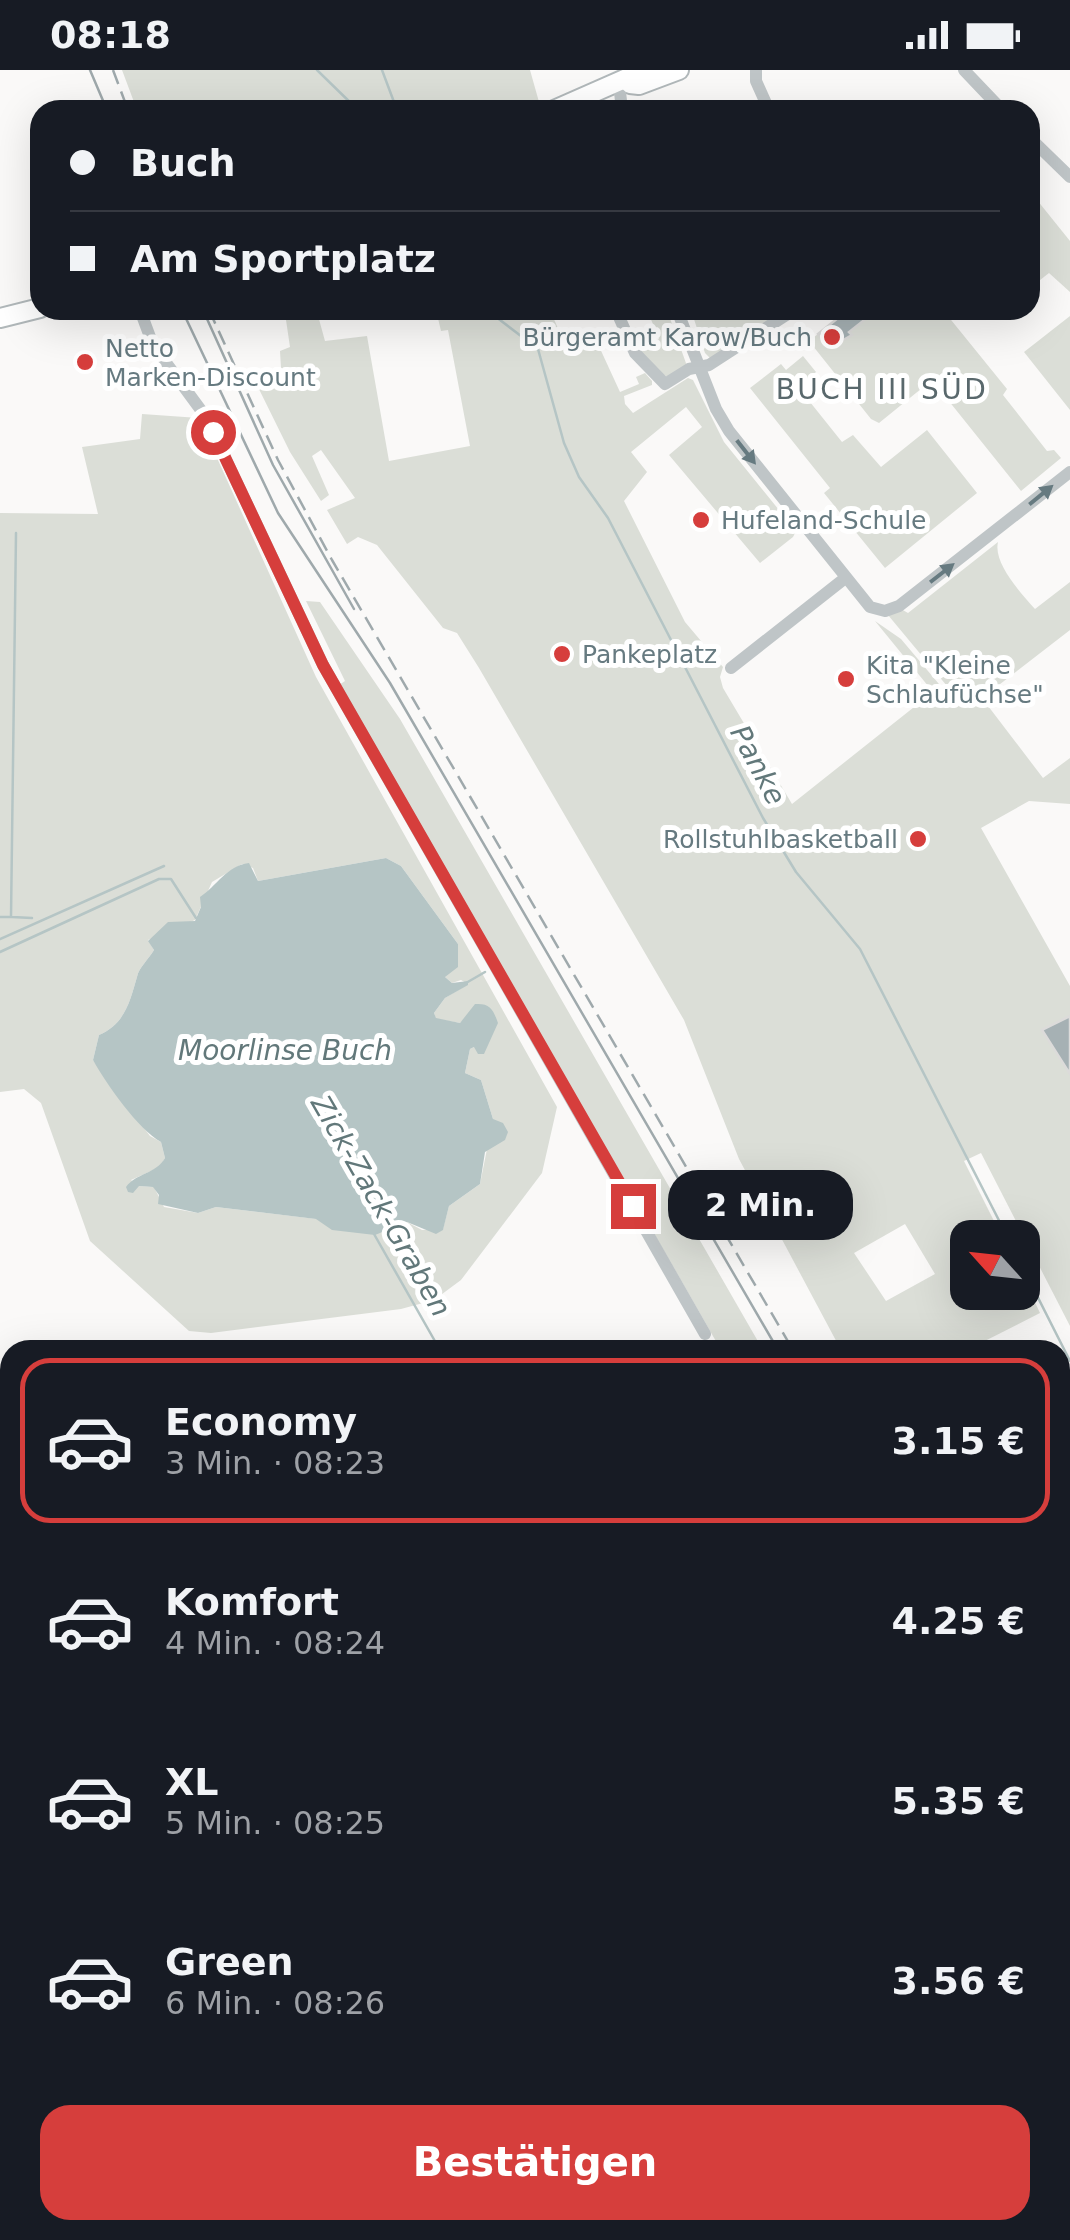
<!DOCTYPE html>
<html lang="de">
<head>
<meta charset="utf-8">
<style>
	body { margin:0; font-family:"DejaVu Sans",sans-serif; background:#242831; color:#f1f3f6; height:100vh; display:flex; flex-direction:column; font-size:38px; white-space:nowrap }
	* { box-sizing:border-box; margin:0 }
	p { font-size:32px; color:#9ea1a6 }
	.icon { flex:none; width:55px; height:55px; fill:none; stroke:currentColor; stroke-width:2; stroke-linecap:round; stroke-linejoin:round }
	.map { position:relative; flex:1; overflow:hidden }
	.sheet { position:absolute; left:0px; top:1270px; width:1070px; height:900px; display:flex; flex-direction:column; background:#171b24; border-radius:30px 30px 0 0; box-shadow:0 10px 40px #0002 }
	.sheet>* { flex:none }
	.hud { position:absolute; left:30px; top:30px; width:1010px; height:220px; border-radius:30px; box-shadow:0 10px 40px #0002; display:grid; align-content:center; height:220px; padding:0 40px; background:#171b24 }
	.needle { width:65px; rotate:297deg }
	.fabs { position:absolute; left:950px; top:1150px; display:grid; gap:20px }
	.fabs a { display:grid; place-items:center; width:90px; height:90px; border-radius:20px; background:#171b24; box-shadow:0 10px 40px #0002; font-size:50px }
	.end { position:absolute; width:45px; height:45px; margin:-22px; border:12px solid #d63e3c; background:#fff; box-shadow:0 0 0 5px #fff }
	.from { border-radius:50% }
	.bubble { position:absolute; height:70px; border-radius:30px; background:#171b24; box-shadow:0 10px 40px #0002; font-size:32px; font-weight:800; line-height:70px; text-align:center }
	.hud b { display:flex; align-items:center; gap:35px; height:95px; font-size:38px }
	.hud b+b { border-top:2px solid #363941 }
	.hud i { width:25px; height:25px; background:#f1f3f6 }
	ul { padding:18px 0 0; list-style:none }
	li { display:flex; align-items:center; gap:30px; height:165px; margin:0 20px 15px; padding:0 20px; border:5px solid transparent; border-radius:30px }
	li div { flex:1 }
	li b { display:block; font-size:38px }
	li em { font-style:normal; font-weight:800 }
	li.active { border-color:#d63e3c }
	li>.icon { width:90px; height:90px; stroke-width:1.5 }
	.cta { display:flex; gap:20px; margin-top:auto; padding:20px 40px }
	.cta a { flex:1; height:115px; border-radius:30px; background:#d63e3c; color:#fff; font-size:40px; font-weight:800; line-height:115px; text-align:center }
	.status { display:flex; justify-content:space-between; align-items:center; height:70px; padding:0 50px; background:#171b24; direction:ltr }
	.status svg { height:28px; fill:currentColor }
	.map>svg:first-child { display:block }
</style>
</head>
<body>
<div class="status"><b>08:18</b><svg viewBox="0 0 49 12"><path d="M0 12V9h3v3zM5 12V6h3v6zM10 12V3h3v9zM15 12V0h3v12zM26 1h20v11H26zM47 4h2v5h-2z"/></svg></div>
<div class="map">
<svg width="1070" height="2170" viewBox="0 0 1070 2170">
	<rect width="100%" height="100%" fill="#faf9f8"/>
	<path fill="#dbded7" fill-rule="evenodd" d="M122,0h408l9,32 -21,8h-381z
		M1033,125l37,46v51l-21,-19 -19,15v-90z
		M436,240h114l13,30 28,-11 29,63 19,-8 -3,-7 9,-4 7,8v4l-28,11 1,8 8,9 55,-35 5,2 31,62 72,89 -3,6 -33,26 -91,-108 33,-28 -16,-20 -55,45 16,20 -23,29 61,121 38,45 -3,10 3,11 69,116 141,-112 -58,-71 26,18 43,51 3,-4 -59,-71 13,-6 7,4 90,-71c-5,21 22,50 37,67l35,-27v48l-88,68 61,80 27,-20v46l-41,-3 -48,27 89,158v340l-89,-173 -17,8 38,76 -34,1v54h54l1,-15 17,36 -73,37h-126l-102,-191 -55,-139 -205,-352 -22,-35 -14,-5 -66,-83 -19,-8 -11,7 -20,-34 28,-12 -34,-48 -9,6 17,39 -8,6 -31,-49 -39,-79 30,-5 -1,-17 10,-4 -4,-27 31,-8 8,29 42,-5 22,125 81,-15 -22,-116 -7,1zM905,1154l30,50 -49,27 -32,-48z
		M638,240h29l20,56 -18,11 -9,-3 -21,-25 20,-10 -9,-22 -8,2z
		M691,240h97l-77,49 -6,-6z
		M877,240h66l64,79 -4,6 44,56 7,-1 7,8 -40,33 -89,-111 -53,43 -8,-4 -62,-78 9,-7 27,6 6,-5 -2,-3z
		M1070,246v94l-46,-58z
		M803,286l13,16 -18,15 44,55 11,-7 28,32 46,-37 50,63 -92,75 -61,-75 6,-5 -80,-100 31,-24 5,6z
		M142,344l57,4 117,259 241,430 -15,66 -81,107 -27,20 -33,9 -190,24 -22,-2 -99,-90 -49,-138 -17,-14 -24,3v-579l98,1 -16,-67 58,-8zM386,788l15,8 57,78 -13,33 7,6 9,-3 7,4 -23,14 -11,15 2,6 24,4 10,-9 4,33 -4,2 -5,24 16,7 12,39 -13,65 -31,22 -6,23 -21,1 -15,-8 -90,-3 -101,-12 -18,6 -34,-6 -10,-20 -15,-1 -8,-6 29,-13 5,-9 -4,-16 -11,-6 -57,-76 6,-25c26,-11 31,-34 38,-58 2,-10 12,-18 17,-27l-6,-10 47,-20 17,-38 30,-18 11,4 5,13z
		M306,531l14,1 80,117 363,631h-42l-382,-665 6,-4z
		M1070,1858v312l-266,-4 -89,4 10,-10h335v-295z"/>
	<path fill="#b5c5c5" d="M386,788l15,8 57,78v23l-13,10 7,6 16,-2v4l-23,13 -11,15 2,5 24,5 15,-19c15,-1 18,5 23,19l-14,31h-6l-4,-7 -4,2 -5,24 16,7 12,39 10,4 5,9 -3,8 -20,12 -5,32 -31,22 -6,24 -7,4 -29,-12 -32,13 -43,-5 -16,-11 -100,-12 -18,6 -40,-9 1,-9 -6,-8 -14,-1 -6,7 -5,-1 -2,-5c10,-14 30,-13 39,-29l-4,-16c-23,-13 -54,-57 -68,-82l6,-25c26,-11 31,-34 38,-58 2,-10 12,-18 17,-27l-6,-9 20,-19 27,-1 6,-14 -1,-10c17,-11 26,-31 49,-34l9,18z"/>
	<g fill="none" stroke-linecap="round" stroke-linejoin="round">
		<path stroke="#b5c5c5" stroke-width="2.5" d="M317,0l41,40
			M382,0l15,40
			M487,240l51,39 26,94 15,34 29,41 155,300 33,54 64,77 148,289
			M0,847h11l5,-384
			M12,847l20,1
			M0,869l164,-73
			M0,882l159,-73h12l25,39
			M466,913l19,-11
			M374,1164l66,116
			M1022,1196l48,95
			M0,1800l10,7
			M238,2160l5,10
			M451,2160l5,10"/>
	</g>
	<path fill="#a6b1b4" stroke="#dcdbda" stroke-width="2.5" d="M848,240h29l-28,22 3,3 -23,13 -11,-14z
		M1070,946v58l-28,-44z"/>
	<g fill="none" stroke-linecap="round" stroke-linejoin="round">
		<g stroke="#b1b8ba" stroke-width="22">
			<path id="major" d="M630,14l9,1 40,-15
				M554,40l91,-40
				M0,248l40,-10"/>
		</g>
		<g stroke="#b3b9bb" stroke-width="25">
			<path id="highway" d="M1060,1822l10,-6
				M1060,1847l10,-7
				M649,2170l9,-10
				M679,2170l10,-10"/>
		</g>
		<path stroke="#bfc5c7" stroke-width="12" d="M756,0v11l13,29
			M964,0l38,40
			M619,13l3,27
			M1030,68l40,39
			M140,240l13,35 53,72 117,248 382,669
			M616,240l19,43 30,31 24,-15 20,-4 85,-55
			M677,240l39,99 13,22 141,176 15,4 14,-5 171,-134
			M731,598l113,-89"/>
		<use href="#major" stroke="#fff" stroke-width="18"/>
		<use href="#highway" stroke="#fff" stroke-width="20"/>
		<path stroke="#9fa9ac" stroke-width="2.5" d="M90,0l17,40
			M182,240l96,203 112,170 388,667
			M203,240l70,155 81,144
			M1060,1772l10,17"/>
		<path stroke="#9fa9ac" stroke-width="2.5" stroke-dasharray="15 8" stroke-linecap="butt" d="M113,0l15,40
			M209,240l69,150 54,100 461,790
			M1060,1743l10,18"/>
	</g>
	<defs><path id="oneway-solid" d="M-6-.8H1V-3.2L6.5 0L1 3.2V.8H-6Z" transform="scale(2.5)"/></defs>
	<g fill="#667a80">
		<use href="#oneway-solid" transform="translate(746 382) rotate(52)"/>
		<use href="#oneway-solid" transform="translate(1041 425) rotate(-39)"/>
		<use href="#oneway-solid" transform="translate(942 503) rotate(-38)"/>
	</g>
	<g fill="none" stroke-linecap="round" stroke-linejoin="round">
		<path stroke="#d63e3c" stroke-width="12" d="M213,362l110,233 310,541"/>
	</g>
	<g fill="#d63e3c" stroke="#fff" stroke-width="4">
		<circle cx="832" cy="267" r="10"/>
		<circle cx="85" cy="292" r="10"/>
		<circle cx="701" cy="450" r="10"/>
		<circle cx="562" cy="584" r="10"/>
		<circle cx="846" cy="609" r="10"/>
		<circle cx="918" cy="769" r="10"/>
	</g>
	<g text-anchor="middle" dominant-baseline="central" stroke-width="10" stroke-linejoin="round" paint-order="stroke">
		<g font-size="25" fill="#667a80" stroke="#fff" text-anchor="start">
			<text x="812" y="267" text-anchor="end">Bürgeramt Karow/Buch</text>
			<text x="105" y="278">Netto<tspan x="105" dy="29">Marken-Discount</tspan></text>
			<text x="721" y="450">Hufeland-Schule</text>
			<text x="582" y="584">Pankeplatz</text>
			<text x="866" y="595">Kita "Kleine<tspan x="866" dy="29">Schlaufüchse"</tspan></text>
			<text x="898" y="769" text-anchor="end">Rollstuhlbasketball</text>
		</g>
		<g font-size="28" letter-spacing="2.5" fill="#59686c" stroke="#fff">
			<text x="882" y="319">BUCH III SÜD</text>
		</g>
		<g font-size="28" font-style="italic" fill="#62787a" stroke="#fff">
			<text transform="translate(758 695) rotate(62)">Panke</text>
			<text x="285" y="980">Moorlinse Buch</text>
			<text transform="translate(381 1136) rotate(60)">Zick-Zack-Graben</text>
		</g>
	</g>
</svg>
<div class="fabs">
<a><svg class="needle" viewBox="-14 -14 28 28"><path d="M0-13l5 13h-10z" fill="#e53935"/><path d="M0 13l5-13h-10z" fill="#9ea1a6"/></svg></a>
</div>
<i class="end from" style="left:213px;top:362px"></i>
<i class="end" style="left:633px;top:1136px"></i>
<div class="bubble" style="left:668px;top:1100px;width:185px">2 Min.</div>
<div class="hud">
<b><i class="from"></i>Buch</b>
<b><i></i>Am Sportplatz</b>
</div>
<section class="sheet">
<ul>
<li class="active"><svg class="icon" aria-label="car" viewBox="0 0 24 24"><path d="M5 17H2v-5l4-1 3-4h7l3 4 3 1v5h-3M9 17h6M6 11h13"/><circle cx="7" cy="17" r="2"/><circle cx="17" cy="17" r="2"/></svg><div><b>Economy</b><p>3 Min. · 08:23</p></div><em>3.15 €</em></li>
<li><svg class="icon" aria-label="car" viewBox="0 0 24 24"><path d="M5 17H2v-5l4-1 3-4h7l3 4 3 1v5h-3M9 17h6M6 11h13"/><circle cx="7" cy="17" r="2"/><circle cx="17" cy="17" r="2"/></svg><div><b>Komfort</b><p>4 Min. · 08:24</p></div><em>4.25 €</em></li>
<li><svg class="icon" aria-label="car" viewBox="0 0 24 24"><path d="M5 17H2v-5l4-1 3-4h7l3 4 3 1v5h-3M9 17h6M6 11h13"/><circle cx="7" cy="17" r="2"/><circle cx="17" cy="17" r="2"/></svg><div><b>XL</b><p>5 Min. · 08:25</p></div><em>5.35 €</em></li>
<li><svg class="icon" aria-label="car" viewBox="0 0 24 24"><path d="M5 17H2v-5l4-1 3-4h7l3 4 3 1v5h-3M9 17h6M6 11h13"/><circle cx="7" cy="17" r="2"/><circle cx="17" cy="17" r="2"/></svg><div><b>Green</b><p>6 Min. · 08:26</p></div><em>3.56 €</em></li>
</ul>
<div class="cta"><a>Bestätigen</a></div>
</section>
</div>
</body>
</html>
